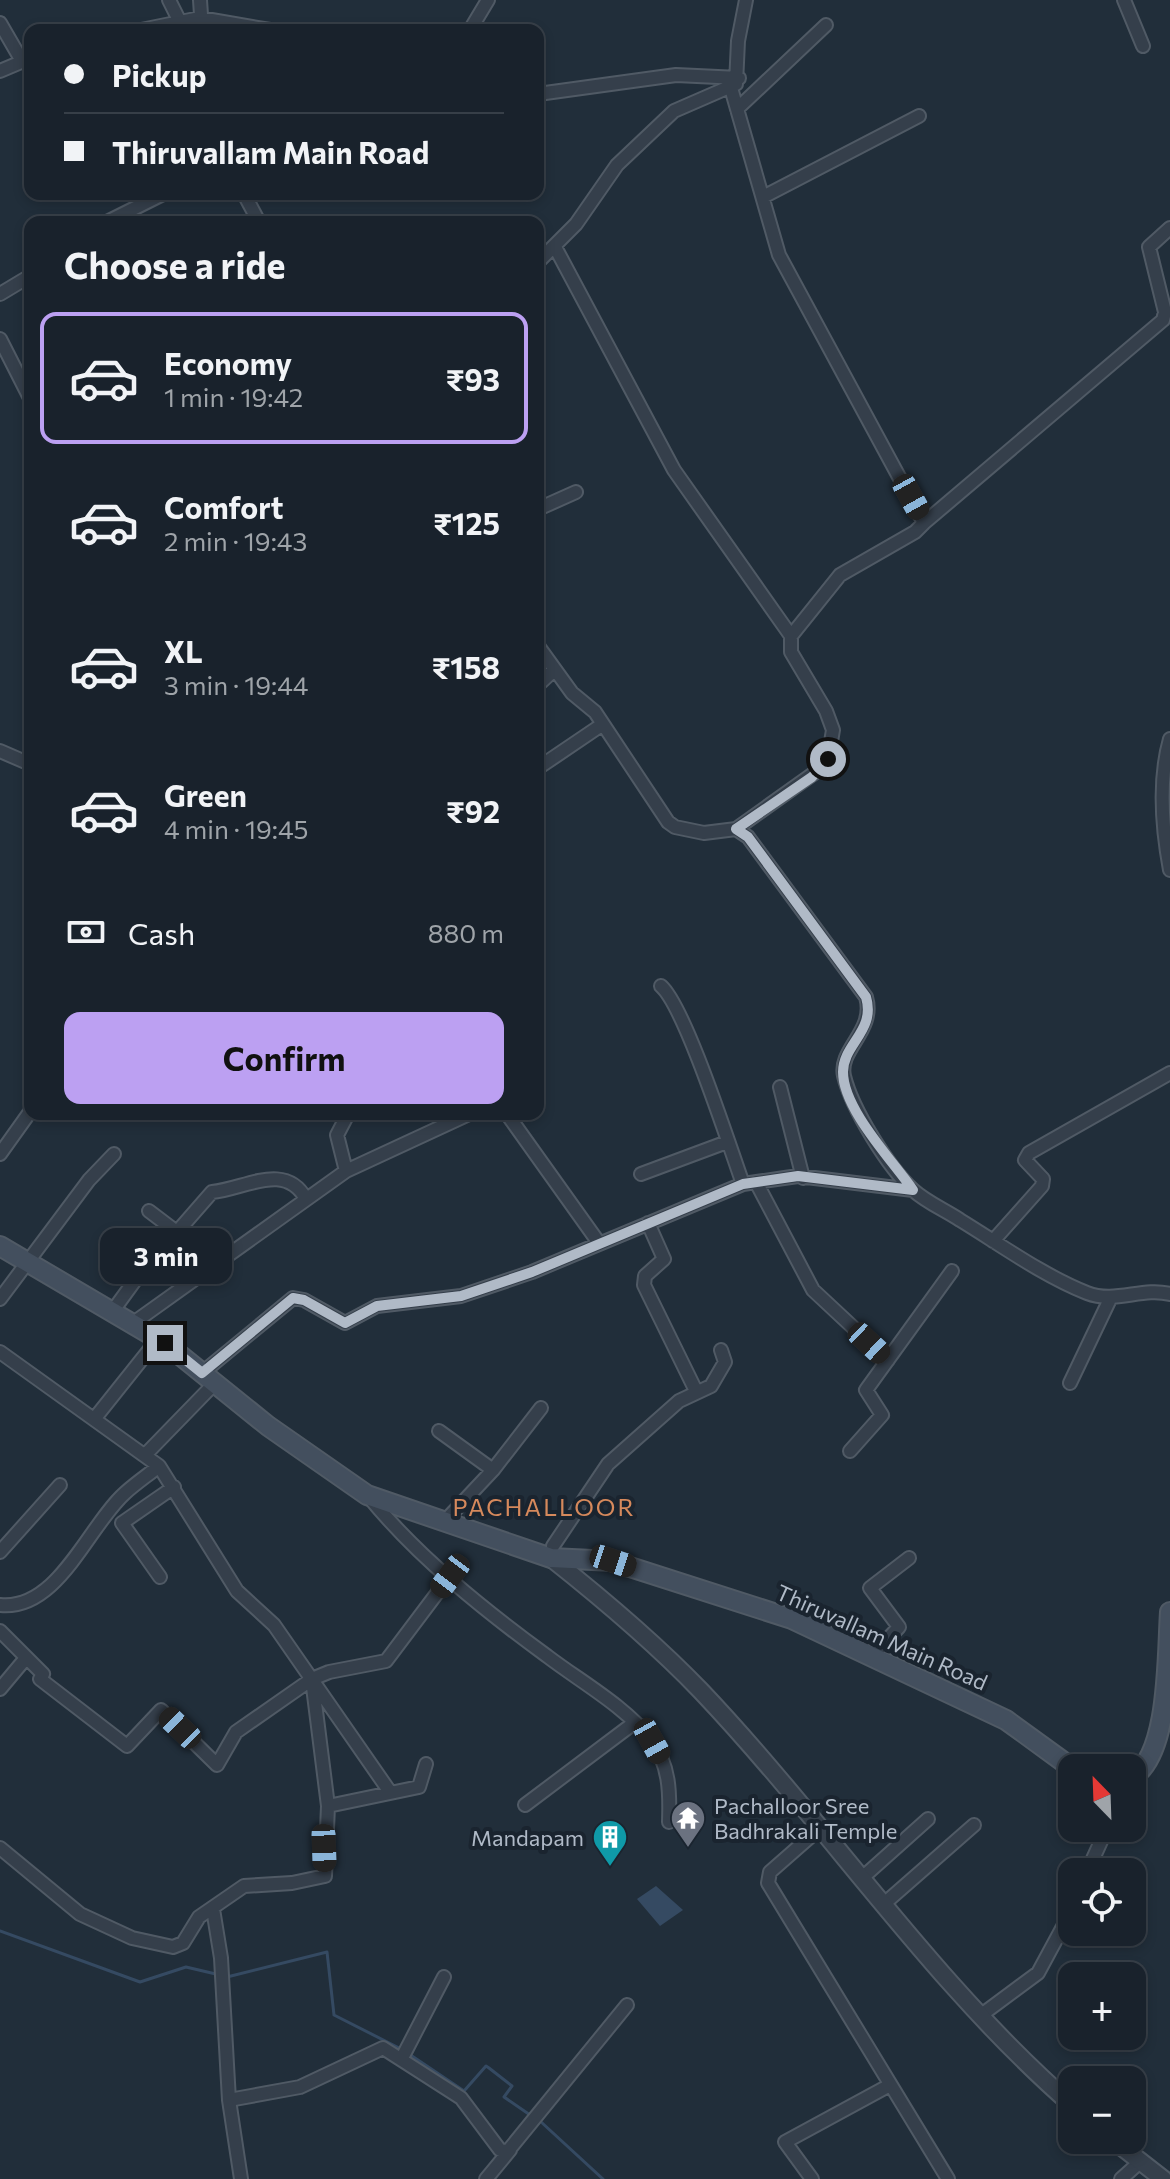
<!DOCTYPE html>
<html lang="en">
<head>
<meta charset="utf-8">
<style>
	body { margin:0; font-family:Commissioner,sans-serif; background:#262f38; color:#f1f3f6; height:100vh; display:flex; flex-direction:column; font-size:30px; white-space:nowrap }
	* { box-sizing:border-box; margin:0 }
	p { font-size:26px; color:#9fa4a9 }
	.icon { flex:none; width:44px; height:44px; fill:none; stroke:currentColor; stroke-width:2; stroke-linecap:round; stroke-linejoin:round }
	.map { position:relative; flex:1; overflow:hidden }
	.side { position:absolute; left:24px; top:216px; width:520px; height:904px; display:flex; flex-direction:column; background:#19222c; border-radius:16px; box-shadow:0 4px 12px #0003,0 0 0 2px #373f48 }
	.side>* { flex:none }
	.hud { position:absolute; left:24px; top:24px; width:520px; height:176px; border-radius:16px; box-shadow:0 4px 12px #0003,0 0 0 2px #373f48; display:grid; align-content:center; height:176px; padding:0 40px; background:#19222c }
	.needle { width:52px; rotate:337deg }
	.controls { position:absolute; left:1058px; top:1754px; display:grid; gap:16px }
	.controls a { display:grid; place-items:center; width:88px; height:88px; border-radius:16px; background:#19222c; box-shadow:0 4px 12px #0003,0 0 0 2px #373f48; font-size:40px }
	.end { position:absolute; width:36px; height:36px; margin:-18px; border:10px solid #b0bac7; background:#111; box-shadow:0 0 0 4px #111 }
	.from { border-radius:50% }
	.bubble { position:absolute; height:56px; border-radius:16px; background:#19222c; box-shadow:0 4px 12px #0003,0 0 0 2px #373f48; font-size:26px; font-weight:700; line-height:56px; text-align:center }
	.car { position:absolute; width:24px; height:48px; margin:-24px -12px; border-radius:10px; box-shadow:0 0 6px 2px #0007; background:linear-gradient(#222 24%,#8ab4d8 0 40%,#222 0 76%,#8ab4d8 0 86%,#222 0) }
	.hud b { display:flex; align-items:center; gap:28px; height:76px; font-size:30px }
	.hud b+b { border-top:2px solid #373f48 }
	.hud i { width:20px; height:20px; background:#f1f3f6 }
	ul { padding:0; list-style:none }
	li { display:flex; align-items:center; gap:24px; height:132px; margin:0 16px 12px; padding:0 24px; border:4px solid transparent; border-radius:16px }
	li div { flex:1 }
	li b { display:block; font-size:30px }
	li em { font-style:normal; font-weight:700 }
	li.selected { border-color:#bca0f2 }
	li>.icon { width:72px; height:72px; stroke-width:1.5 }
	h2 { padding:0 40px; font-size:36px; line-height:96px }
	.pay { display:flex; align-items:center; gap:20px; height:88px; padding:0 40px; font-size:30px }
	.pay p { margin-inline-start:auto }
	.button { display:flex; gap:16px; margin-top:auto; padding:16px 40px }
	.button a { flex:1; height:92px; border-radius:16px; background:#bca0f2; color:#111; font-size:32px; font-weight:700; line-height:92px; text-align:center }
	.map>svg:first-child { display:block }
</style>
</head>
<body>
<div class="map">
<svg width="1170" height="2179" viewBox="0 0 1170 2179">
	<rect width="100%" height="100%" fill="#212e3a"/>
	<path fill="#354a62" d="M656,1886l27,24 -23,16 -23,-27z"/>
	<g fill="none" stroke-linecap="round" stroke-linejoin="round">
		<path stroke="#354a62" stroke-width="3" d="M0,1931l140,51 46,-15 34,8
			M227,1977l100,-25 7,63 69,35
			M409,2054l55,37 22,-25 3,2 23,18 -8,11 29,20
			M540,2121l63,58"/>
		<g stroke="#505a65" stroke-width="16">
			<path id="minor" d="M169,0l11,22
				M200,0l2,30
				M1124,0l19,46
				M0,23l22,38
				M141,30l59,-12 70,12
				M470,30l18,-30
				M0,71l26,-11
				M538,94l138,-19 63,3
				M737,109l89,-84
				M244,194l15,28
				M763,197l156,-81
				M107,222l56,-28
				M555,247l119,223 117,166
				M538,262l38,-38 41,-59 57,-54 62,-27 2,-43 8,-41
				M0,294l30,-18
				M0,339l30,59
				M538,509l38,-17
				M924,523l239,-203 2,-8 -16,-65 21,-19
				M538,646l34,47 23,19 73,110 7,5 29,6 32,-4 84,-60 8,-10 5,-29 -7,-19 -35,-59v-16l49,-61 75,-43 9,-9 -145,-268 -48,-167
				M538,685l16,-15
				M1170,739c-12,42 -8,88 0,131
				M0,751l30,13
				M538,768l65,-44
				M736,829l12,8 118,160c10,34 -28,52 -22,79 8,33 44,91 69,114 13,12 32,20 47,30 41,25 82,55 127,73 28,11 55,-6 83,1
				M661,986c24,21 68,159 82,198
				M780,1087l23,91
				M507,1114l92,129
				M0,1154l30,-42
				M346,1171l-9,-36 11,-21
				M641,1174l86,-32
				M756,1182l57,108 75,70
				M149,1211l29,22
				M648,1223l16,36 -19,17 -1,9 52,106
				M993,1241l49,-55 1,-7 -18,-19 4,-7 141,-80
				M0,1299l89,-119 25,-26
				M112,1312l24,-33 76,-87c33,-3 73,-31 94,7
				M132,1324l214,-153 123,-57
				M0,1352l159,114
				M202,1373l91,-75 11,2 41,23 32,-17 84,-10 71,-24 211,-88 55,-8 115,14
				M1070,1383l41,-86
				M95,1418l63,-79
				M439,1431l54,39
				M850,1451l32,-36 -16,-25 86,-119
				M145,1455l70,-72
				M369,1497c49,60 115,113 178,159 34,26 78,50 104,84 19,25 19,53 18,82
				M446,1520l47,-50 48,-62
				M553,1546l55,-82 71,-63 32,-15 14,-24 -4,-12
				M0,1552l60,-67
				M160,1577l-38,-54 52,-36
				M0,1605c58,6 88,-79 125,-112 11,-10 23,-18 34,-27l78,125 37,34 116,167
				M0,1631l43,43 -3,5 87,67 34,-36 56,55 19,-33 76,-53
				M871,1657l28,-30 -29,-39 39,-30
				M0,1689l26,-31
				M525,1805l109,-82
				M328,1806l91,-19 7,-23
				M819,1829l-49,43 -2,11 180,296
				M0,1848l80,66 52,24 41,9 10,-4 16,-26 45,-31 48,-3 33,-7 3,-70 -16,-127 17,-7 57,-11 64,-85
				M1087,1872l20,-44
				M862,1878l66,-59
				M885,1903l89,-78
				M213,1909l8,49 8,142 12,79
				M980,2016l58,-43 34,-63
				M402,2058l42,-81
				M229,2100l71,-13 83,-39 78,50 39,52 8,1 119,-146
				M486,2179l24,-29
				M812,2179l-27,-37 105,-57
				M1121,2179l19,-17"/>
		</g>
		<g stroke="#505a65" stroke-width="20">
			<path id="tertiary" d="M551,1558c53,42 103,84 150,133 127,134 231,292 371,414
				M1113,2140l50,39"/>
		</g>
		<g stroke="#505a65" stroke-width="22">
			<path id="secondary" d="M0,1246l165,97 103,83 99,69 184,63 62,3
				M605,1559l187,60 214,101 66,48
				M1132,1777c38,-22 35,-122 38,-165"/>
		</g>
		<use href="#minor" stroke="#353f4b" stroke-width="12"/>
		<use href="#tertiary" stroke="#353f4b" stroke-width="16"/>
		<use href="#secondary" stroke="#434f5e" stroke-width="18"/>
	</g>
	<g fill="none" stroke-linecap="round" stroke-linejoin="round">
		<path stroke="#b0bac7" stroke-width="10" d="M165,1343l37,30 91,-75 11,2 41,23 32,-17 84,-10 71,-24 211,-88 55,-8 115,14c-21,-30 -70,-81 -70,-118 0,-28 33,-41 23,-75l-118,-160 -12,-8 76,-52 16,-18"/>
	</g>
	<defs>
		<g id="temple-pin" transform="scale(1.8)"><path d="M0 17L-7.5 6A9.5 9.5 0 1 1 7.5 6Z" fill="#6b7280" stroke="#1a242f"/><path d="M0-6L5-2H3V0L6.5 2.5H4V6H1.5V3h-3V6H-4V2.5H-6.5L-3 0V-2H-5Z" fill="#fff"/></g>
		<g id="building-pin" transform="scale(1.8)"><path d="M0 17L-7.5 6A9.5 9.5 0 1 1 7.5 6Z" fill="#0f9aa8" stroke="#1a242f"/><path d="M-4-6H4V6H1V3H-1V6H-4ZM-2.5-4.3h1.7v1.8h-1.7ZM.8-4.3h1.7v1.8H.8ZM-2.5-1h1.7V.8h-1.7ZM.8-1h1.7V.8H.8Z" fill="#fff"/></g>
	</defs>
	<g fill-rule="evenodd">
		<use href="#temple-pin" x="688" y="1818"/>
		<use href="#building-pin" x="610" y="1837"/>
	</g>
	<g text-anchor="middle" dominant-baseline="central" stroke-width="8" stroke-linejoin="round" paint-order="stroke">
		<g font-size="22" fill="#b0bac7" stroke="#1a242f">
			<text transform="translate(882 1637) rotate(24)">Thiruvallam Main Road</text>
		</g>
		<g font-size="22" fill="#b0bac7" stroke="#1a242f" text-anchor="start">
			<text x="714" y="1805">Pachalloor Sree<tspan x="714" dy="25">Badhrakali Temple</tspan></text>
			<text x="584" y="1837" text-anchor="end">Mandapam</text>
		</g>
		<g font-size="24" letter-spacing="2" fill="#d6895c" stroke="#1a242f">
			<text x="544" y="1506">PACHALLOOR</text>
		</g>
	</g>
</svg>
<div class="controls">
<a><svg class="needle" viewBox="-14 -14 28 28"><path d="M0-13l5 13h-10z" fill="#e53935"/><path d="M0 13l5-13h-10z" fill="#9fa4a9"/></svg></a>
<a><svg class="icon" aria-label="locate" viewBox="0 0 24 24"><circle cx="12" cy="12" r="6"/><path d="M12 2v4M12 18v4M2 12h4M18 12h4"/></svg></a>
<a>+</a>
<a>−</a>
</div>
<i class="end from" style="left:828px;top:759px"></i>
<i class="end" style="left:165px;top:1343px"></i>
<div class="bubble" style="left:100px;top:1228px;width:132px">3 min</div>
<i class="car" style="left:911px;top:497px;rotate:151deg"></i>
<i class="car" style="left:869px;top:1343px;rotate:133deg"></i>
<i class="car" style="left:613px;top:1561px;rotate:108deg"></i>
<i class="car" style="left:450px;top:1576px;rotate:217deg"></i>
<i class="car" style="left:180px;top:1728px;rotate:314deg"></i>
<i class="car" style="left:652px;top:1741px;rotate:151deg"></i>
<i class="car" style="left:324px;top:1848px;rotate:178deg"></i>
<div class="hud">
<b><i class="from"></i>Pickup</b>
<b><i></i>Thiruvallam Main Road</b>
</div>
<section class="side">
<h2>Choose a ride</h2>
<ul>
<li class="selected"><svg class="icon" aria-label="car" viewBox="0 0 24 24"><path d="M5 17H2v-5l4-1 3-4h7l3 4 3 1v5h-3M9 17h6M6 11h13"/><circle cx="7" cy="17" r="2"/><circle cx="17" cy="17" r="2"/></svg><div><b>Economy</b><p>1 min · 19:42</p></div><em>₹93</em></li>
<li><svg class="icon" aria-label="car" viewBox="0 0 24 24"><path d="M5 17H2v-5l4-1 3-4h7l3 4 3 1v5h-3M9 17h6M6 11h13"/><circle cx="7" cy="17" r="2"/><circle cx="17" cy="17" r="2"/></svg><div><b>Comfort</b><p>2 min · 19:43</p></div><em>₹125</em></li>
<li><svg class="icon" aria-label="car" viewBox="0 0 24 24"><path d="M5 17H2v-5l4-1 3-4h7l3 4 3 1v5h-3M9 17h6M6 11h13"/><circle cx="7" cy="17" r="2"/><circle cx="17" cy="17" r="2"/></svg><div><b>XL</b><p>3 min · 19:44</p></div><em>₹158</em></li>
<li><svg class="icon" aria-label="car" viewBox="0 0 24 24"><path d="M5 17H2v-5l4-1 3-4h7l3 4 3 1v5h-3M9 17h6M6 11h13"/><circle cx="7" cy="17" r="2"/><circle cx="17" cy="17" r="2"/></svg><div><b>Green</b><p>4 min · 19:45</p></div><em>₹92</em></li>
</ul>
<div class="pay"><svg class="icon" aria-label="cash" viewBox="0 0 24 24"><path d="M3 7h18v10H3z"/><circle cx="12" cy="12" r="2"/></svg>Cash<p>880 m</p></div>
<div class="button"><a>Confirm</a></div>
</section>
</div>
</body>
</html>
